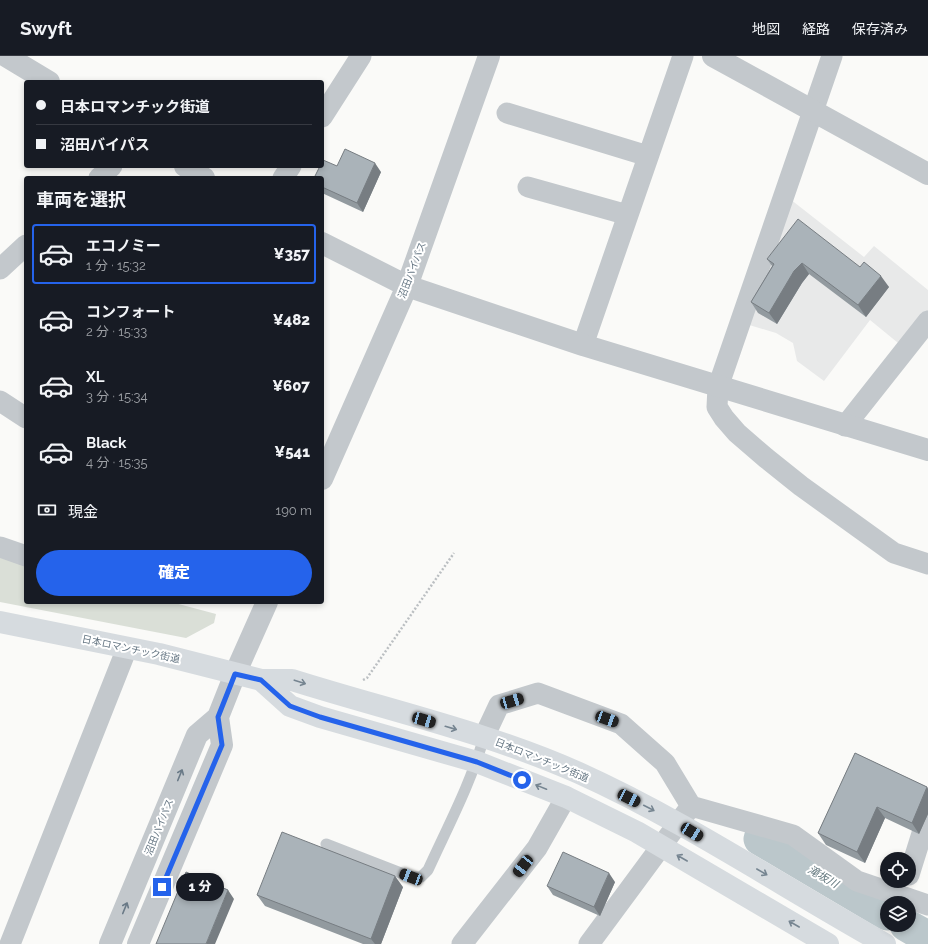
<!DOCTYPE html>
<html lang="ja">
<head>
<meta charset="utf-8">
<style>
	body { margin:0; font-family:Raleway,"Noto Sans JP",sans-serif; background:#242831; color:#f1f3f6; height:100vh; display:flex; flex-direction:column; font-size:15px; white-space:nowrap }
	* { box-sizing:border-box; margin:0 }
	p { font-size:13px; color:#9ea1a6 }
	.icon { flex:none; width:22px; height:22px; fill:none; stroke:currentColor; stroke-width:2; stroke-linecap:round; stroke-linejoin:round }
	.map { position:relative; flex:1; overflow:hidden }
	.side { position:absolute; left:24px; top:120px; width:300px; height:428px; display:flex; flex-direction:column; background:#171b24; border-radius:4px; box-shadow:0 2px 6px #0003 }
	.side>* { flex:none }
	.guide { position:absolute; left:24px; top:24px; width:300px; height:88px; border-radius:4px; box-shadow:0 2px 6px #0003; display:grid; align-content:center; height:88px; padding:0 12px; background:#171b24 }
	.tools { position:absolute; left:880px; top:796px; display:grid; gap:8px }
	.tools a { display:grid; place-items:center; width:36px; height:36px; border-radius:50%; background:#171b24; box-shadow:0 2px 6px #0003; font-size:20px }
	.end { position:absolute; width:18px; height:18px; margin:-9px; border:5px solid #2563eb; background:#fff; box-shadow:0 0 0 2px #fff }
	.from { border-radius:50% }
	.bubble { position:absolute; height:28px; border-radius:14px; background:#171b24; box-shadow:0 2px 6px #0003; font-size:13px; font-weight:800; line-height:28px; text-align:center }
	.car { position:absolute; width:12px; height:24px; margin:-12px -6px; border-radius:5px; box-shadow:0 0 3px 1px #0007; background:linear-gradient(#222 24%,#8ab4d8 0 40%,#222 0 76%,#8ab4d8 0 86%,#222 0) }
	.guide b { display:flex; align-items:center; gap:14px; height:38px; font-size:15px }
	.guide b+b { border-top:1px solid #363941 }
	.guide i { width:10px; height:10px; background:#f1f3f6 }
	ul { padding:0; list-style:none }
	li { display:flex; align-items:center; gap:12px; height:60px; margin:0 8px 6px; padding:0 4px; border:2px solid transparent; border-radius:4px }
	li div { flex:1 }
	li b { display:block; font-size:15px }
	li em { font-style:normal; font-weight:800 }
	li.selected { border-color:#2563eb }
	li>.icon { width:36px; height:36px; stroke-width:1.5 }
	h2 { padding:0 12px; font-size:18px; line-height:48px }
	.pay { display:flex; align-items:center; gap:10px; height:44px; padding:0 12px; font-size:15px }
	.pay p { margin-inline-start:auto }
	.button { display:flex; gap:8px; margin-top:auto; padding:8px 12px }
	.button a { flex:1; height:46px; border-radius:24px; background:#2563eb; color:#fff; font-size:16px; font-weight:800; line-height:46px; text-align:center }
	header { display:flex; align-items:center; gap:24px; box-sizing:border-box; height:56px; padding:0 20px; background:#171b24; border-bottom:1px solid #363941 }
	header strong { font-size:19px }
	nav { display:flex; gap:22px; margin-inline-start:auto; font-size:14px }
	.map>svg:first-child { display:block }
</style>
</head>
<body>
<header>
<strong>Swyft</strong>
<nav><a>地図</a><a>経路</a><a>保存済み</a></nav>
</header>
<div class="map">
<svg width="928" height="888" viewBox="0 0 928 888">
	<rect width="100%" height="100%" fill="#fafaf8"/>
	<path fill="#e8e9e9" d="M790,143l74,58 10,-11 54,44v24l-25,33 -33,-27 -46,61 -27,-20 -4,-18 -17,-10 -30,-9z"/>
	<path fill="#dadfd7" d="M0,497l26,10v39h145l45,12 -2,9 -28,15 -186,-36z"/>
	<g fill="none" stroke-linecap="round" stroke-linejoin="round">
		<path stroke="#bbc7cb" stroke-width="33" d="M760,783l127,75
			M906,869l14,8"/>
		<path stroke="#bbbfc2" stroke-width="2.5" stroke-dasharray="2 2" stroke-linecap="butt" d="M363,624l4,-2 87,-125"/>
		<path stroke="#c3c8cc" stroke-width="11" d="M326,788l85,33h10l7,-7c20,-44 43,-87 56,-133"/>
		<path stroke="#c3c8cc" stroke-width="21" d="M832,0l-114,331 -1,20 7,11 13,15 29,25 35,28 93,67 34,11
			M507,57l141,43
			M322,61l39,-61
			M99,122l13,-12
			M283,122l8,-12
			M528,131l100,28
			M0,213l26,-24
			M583,289l100,-289
			M0,345l26,17
			M845,370l83,-105
			M0,491l26,9
			M484,681l15,-32 39,-12 83,31 44,39 26,43 -102,138
			M691,750l102,29 64,46 71,24
			M909,819l19,-61
			M10,888l117,-296
			M462,888l75,-96 29,-51"/>
		<path stroke="#c3c8cc" stroke-width="22" d="M6,0l43,26
			M713,0l215,118
			M185,110l19,12
			M322,187l85,43 176,59 345,105
			M322,423l85,-193 82,-230
			M110,888l87,-209 21,-18 17,-43 32,-72
			M138,888l84,-199 -4,-28"/>
		<path stroke="#d6dbdf" stroke-width="22" d="M0,566l159,32 102,26h31c95,30 195,52 287,93 106,48 204,114 306,171
			M261,624l29,26 30,11 157,45 89,35 71,35 191,112"/>
	</g>
	<path fill="#929a9f" d="M337,110l44,6 -18,40 -41,-19v-15z
		M767,203l93,8 29,20 -23,30 -57,-43 -7,9 -25,41 -19,-11 -7,-11 21,-36z
		M855,697l72,34 1,2v25l-9,20 -34,-16 -20,45 -39,-18 -8,-12z
		M615,826l-15,34 -47,-21 -6,-9z
		M403,831l-22,57h-18l-98,-38 -8,-11z"/>
	<path fill="#777d82" d="M375,107l6,9 -18,40 -6,-9z
		M802,207l7,11 -7,9 -25,41 -8,-11 25,-42z
		M881,220l8,11 -23,30 -8,-12z
		M927,731l1,2v25l-9,20 -7,-11z
		M877,751l8,11 -20,45 -8,-11z
		M609,817l6,9 -15,34 -6,-9z
		M395,820l8,11 -22,57h-6l-4,-5z
		M228,834l6,9 -19,45h-9z"/>
	<path fill="#aab3b9" stroke="#777d82" d="M345,93l30,14 -18,40 -35,-16v-9h-8l6,-12h2v-4l1,-2 14,6z
		M798,163l62,48 4,-5 17,14 -23,29 -56,-42 -8,8 -25,42 -18,-11 23,-38 -7,-5z
		M855,697l72,34 -15,36 -35,-16 -20,45 -39,-19z
		M282,776l113,44 -24,63 -114,-44z
		M563,796l46,21 -15,34 -47,-21z
		M186,816l42,18 -22,54h-50z"/>
	<defs><path id="oneway-shaft" d="M-6 0H5M1.5-3L5.5 0L1.5 3" fill="none" stroke-width="1.6" stroke-linecap="round" stroke-linejoin="round"/></defs>
	<g stroke="#768591">
		<use href="#oneway-shaft" transform="translate(300 626) rotate(18)"/>
		<use href="#oneway-shaft" transform="translate(451 672) rotate(16)"/>
		<use href="#oneway-shaft" transform="translate(541 731) rotate(-158)"/>
		<use href="#oneway-shaft" transform="translate(649 752) rotate(27)"/>
		<use href="#oneway-shaft" transform="translate(682 802) rotate(-150)"/>
		<use href="#oneway-shaft" transform="translate(762 816) rotate(30)"/>
		<use href="#oneway-shaft" transform="translate(794 868) rotate(-150)"/>
	</g>
	<g stroke="#6a7a87">
		<use href="#oneway-shaft" transform="translate(180 719) rotate(-68)"/>
		<use href="#oneway-shaft" transform="translate(125 852) rotate(-68)"/>
	</g>
	<g fill="none" stroke-linecap="round" stroke-linejoin="round">
		<path stroke="#2563eb" stroke-width="5" d="M162,831l60,-142 -4,-28 17,-43 26,6 29,26 30,11 157,45 45,18"/>
	</g>
	<g text-anchor="middle" dominant-baseline="central" stroke-width="4" stroke-linejoin="round" paint-order="stroke">
		<g font-size="10" fill="#657683" stroke="#fff">
			<text transform="translate(412 214) rotate(-69)">沼田バイパス</text>
			<text transform="translate(131 593) rotate(12)">日本ロマンチック街道</text>
			<text transform="translate(542 704) rotate(22)">日本ロマンチック街道</text>
			<text transform="translate(159 771) rotate(-68)">沼田バイパス</text>
		</g>
		<g font-size="11" font-style="italic" fill="#60757c" stroke="#fff">
			<text transform="translate(823 821) rotate(30)">滝坂川</text>
		</g>
	</g>
</svg>
<div class="tools">
<a><svg class="icon" aria-label="locate" viewBox="0 0 24 24"><circle cx="12" cy="12" r="6"/><path d="M12 2v4M12 18v4M2 12h4M18 12h4"/></svg></a>
<a><svg class="icon" aria-label="layers" viewBox="0 0 24 24"><path d="M12 4l9 5-9 5-9-5zM3 14l9 5 9-5"/></svg></a>
</div>
<i class="end from" style="left:522px;top:724px"></i>
<i class="end" style="left:162px;top:831px"></i>
<div class="bubble" style="left:176px;top:817px;width:48px">1 分</div>
<i class="car" style="left:512px;top:645px;rotate:74deg"></i>
<i class="car" style="left:607px;top:663px;rotate:110deg"></i>
<i class="car" style="left:424px;top:664px;rotate:106deg"></i>
<i class="car" style="left:629px;top:742px;rotate:117deg"></i>
<i class="car" style="left:692px;top:776px;rotate:121deg"></i>
<i class="car" style="left:523px;top:810px;rotate:218deg"></i>
<i class="car" style="left:411px;top:821px;rotate:291deg"></i>
<div class="guide">
<b><i class="from"></i>日本ロマンチック街道</b>
<b><i></i>沼田バイパス</b>
</div>
<section class="side">
<h2>車両を選択</h2>
<ul>
<li class="selected"><svg class="icon" aria-label="car" viewBox="0 0 24 24"><path d="M5 17H2v-5l4-1 3-4h7l3 4 3 1v5h-3M9 17h6M6 11h13"/><circle cx="7" cy="17" r="2"/><circle cx="17" cy="17" r="2"/></svg><div><b>エコノミー</b><p>1 分 · 15:32</p></div><em>¥357</em></li>
<li><svg class="icon" aria-label="car" viewBox="0 0 24 24"><path d="M5 17H2v-5l4-1 3-4h7l3 4 3 1v5h-3M9 17h6M6 11h13"/><circle cx="7" cy="17" r="2"/><circle cx="17" cy="17" r="2"/></svg><div><b>コンフォート</b><p>2 分 · 15:33</p></div><em>¥482</em></li>
<li><svg class="icon" aria-label="car" viewBox="0 0 24 24"><path d="M5 17H2v-5l4-1 3-4h7l3 4 3 1v5h-3M9 17h6M6 11h13"/><circle cx="7" cy="17" r="2"/><circle cx="17" cy="17" r="2"/></svg><div><b>XL</b><p>3 分 · 15:34</p></div><em>¥607</em></li>
<li><svg class="icon" aria-label="car" viewBox="0 0 24 24"><path d="M5 17H2v-5l4-1 3-4h7l3 4 3 1v5h-3M9 17h6M6 11h13"/><circle cx="7" cy="17" r="2"/><circle cx="17" cy="17" r="2"/></svg><div><b>Black</b><p>4 分 · 15:35</p></div><em>¥541</em></li>
</ul>
<div class="pay"><svg class="icon" aria-label="cash" viewBox="0 0 24 24"><path d="M3 7h18v10H3z"/><circle cx="12" cy="12" r="2"/></svg>現金<p>190 m</p></div>
<div class="button"><a>確定</a></div>
</section>
</div>
</body>
</html>
